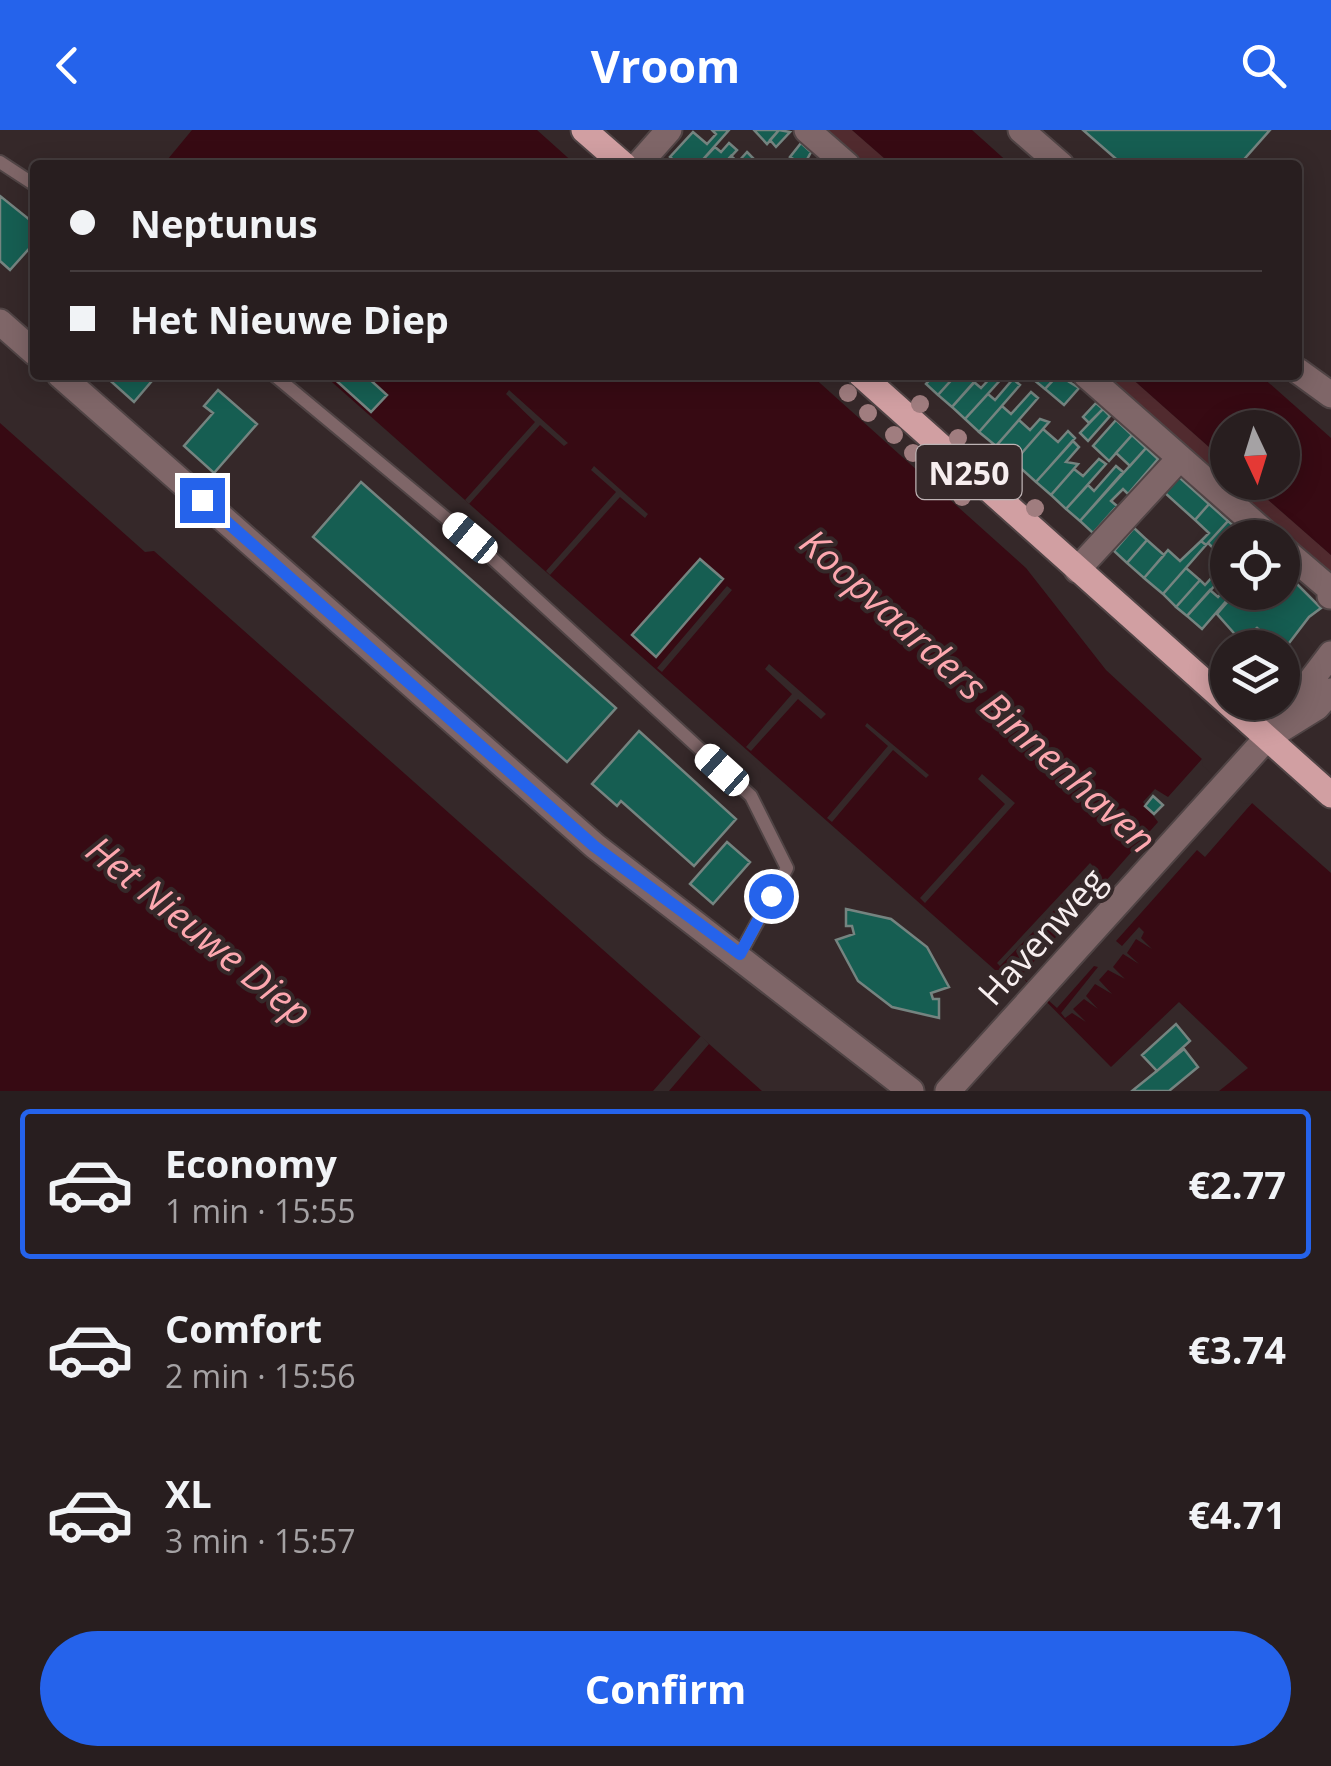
<!DOCTYPE html>
<html lang="en">
<head>
<meta charset="utf-8">
<style>
	body { margin:0; font-family:"Open Sans",sans-serif; background:#342b2c; color:#f1f3f6; height:100vh; display:flex; flex-direction:column; font-size:38px; white-space:nowrap }
	* { box-sizing:border-box; margin:0 }
	p { font-size:32px; color:#a5a2a4 }
	.icon { flex:none; width:55px; height:55px; fill:none; stroke:currentColor; stroke-width:2; stroke-linecap:round; stroke-linejoin:round }
	.map { position:relative; height:961px; overflow:hidden }
	.panel { display:flex; flex-direction:column; background:#281e1f; flex:1 }
	.panel>* { flex:none }
	.banner { position:absolute; left:30px; top:30px; width:1272px; height:220px; border-radius:10px; box-shadow:0 5px 25px #0003,0 0 0 2px #443c3d; display:grid; align-content:center; height:220px; padding:0 40px; background:#281e1f }
	.needle { width:65px; rotate:176deg }
	.buttons { position:absolute; left:1210px; top:280px; display:grid; gap:20px }
	.buttons a { display:grid; place-items:center; width:90px; height:90px; border-radius:50%; background:#281e1f; box-shadow:0 5px 25px #0003,0 0 0 2px #443c3d; font-size:50px }
	.end { position:absolute; width:45px; height:45px; margin:-22px; border:12px solid #2563eb; background:#fff; box-shadow:0 0 0 5px #fff }
	.from { border-radius:50% }
	.car { position:absolute; width:30px; height:60px; margin:-30px -15px; border-radius:12px; box-shadow:0 0 8px 2px #0007; background:linear-gradient(#fff 24%,#345 0 40%,#fff 0 76%,#345 0 86%,#fff 0) }
	.banner b { display:flex; align-items:center; gap:35px; height:95px; font-size:38px }
	.banner b+b { border-top:2px solid #443c3d }
	.banner i { width:25px; height:25px; background:#f1f3f6 }
	ul { padding:18px 0 0; list-style:none }
	li { display:flex; align-items:center; gap:30px; height:150px; margin:0 20px 15px; padding:0 20px; border:5px solid transparent; border-radius:10px }
	li div { flex:1 }
	li b { display:block; font-size:38px }
	li em { font-style:normal; font-weight:700 }
	li.selected { border-color:#2563eb }
	li>.icon { width:90px; height:90px; stroke-width:1.5 }
	.primary-button { display:flex; gap:20px; margin-top:auto; padding:20px 40px }
	.primary-button a { flex:1; height:115px; border-radius:60px; background:#2563eb; color:#fff; font-size:40px; font-weight:700; line-height:115px; text-align:center }
	header { display:flex; justify-content:space-between; align-items:center; height:130px; padding:0 40px; background:#2563eb; color:#fff; font-size:45px; font-weight:700 }
	.map>svg:first-child { display:block }
</style>
</head>
<body>
<header><svg class="icon" aria-label="back" viewBox="0 0 24 24"><path d="M15 5l-7 7 7 7"/></svg>Vroom<svg class="icon" aria-label="search" viewBox="0 0 24 24"><circle cx="10" cy="10" r="6"/><path d="M15 15l6 6"/></svg></header>
<div class="map">
<svg width="1331" height="961" viewBox="0 0 1331 961">
	<rect width="100%" height="100%" fill="#352829"/>
	<path fill="#512b2f" d="M826,0h26l40,35h-26z
		M1102,245h26l99,88 1,19 21,1 82,72v23z"/>
	<path fill="#370a13" d="M192,0h345l39,35h-413z
		M852,0h120l39,35h-119z
		M324,245h487l215,193 80,102 96,89 -5,7 48,44 7,-7 79,70v218h-112l29,-23 -69,-66 -68,65 -90,-91 -10,-6h-16z
		M1128,245h132l71,63v117l-82,-72 33,-1v-54h-54l-1,35z
		M0,293l145,129 9,-1 608,540h-762z"/>
	<path fill="#352829" d="M509,260l59,53 -4,3 -24,-21 -71,79 -4,-4 70,-78 -29,-28z
		M594,336l54,48 -3,4 -25,-21 -70,78 -4,-4 70,-79 -25,-22z
		M727,456l5,4 -70,82 -5,-4z
		M769,534l57,50 -5,5 -23,-20 -47,52 -5,-4 46,-53 -27,-25z
		M867,593l62,52 -3,3 -33,-28 -61,72 -5,-4 61,-72 -23,-20z
		M1202,629l1,7 41,38 8,-1 -47,54 -8,-7 -81,91 6,5 17,-19 5,5 -3,6 11,11 -16,-10 -9,14 12,11 -16,-10 -10,13 12,12 -17,-9 -9,10 13,14 -17,-10 -9,12 12,13 -14,-10 -11,10 13,13 -14,-9 -7,5 -4,-5 37,-46 -4,-1 -37,42 -36,-32 35,-39 -2,-4 12,-7 92,-104 -15,-20 12,-13 13,8z
		M982,644l33,29 -90,100 -5,-5 85,-94 -27,-25z
		M1090,733l5,5 -95,98 -3,-3z
		M701,906l8,8 -40,47h-16z"/>
	<path fill="#165e52" stroke="#758480" stroke-width="2.5" d="M712,0h17l-31,35h-19l-9,-8 23,-25 14,12 9,-10z
		M754,0h25l-12,14z
		M779,0l11,2 -14,15 -6,-7z
		M1083,0h187l-31,35h-116z
		M729,13l8,7 -14,15h-25l17,-18 6,5z
		M801,13l10,9 -7,13 -14,-8z
		M747,22l6,6 -6,7h-24l8,-9 7,6z
		M0,66l35,28v18l-25,28 -10,-9z
		M104,245h53l-23,27z
		M330,245h35l22,20 -16,17z
		M934,245h22l-18,20 -12,-11z
		M956,245h25l-29,32 -14,-12z
		M993,245l10,2 -38,42 -13,-12 22,-25 7,6z
		M1028,245h30l-13,14z
		M1058,245l21,13 -15,17 -19,-16z
		M1013,249l7,6 -41,47 -14,-13 23,-25 7,6z
		M218,260l39,34 -43,49 -30,-27 29,-33 -9,-7z
		M1031,262l7,6 -42,48 -17,-14 23,-26 9,8z
		M1096,273l7,6 -14,14 -6,-6z
		M1103,279l7,7 -22,25 -8,-8z
		M1040,289l9,3 -35,40 -18,-16 23,-26 11,10z
		M1116,290l16,15 -23,26 -16,-15z
		M1043,299l15,13 10,-11 7,7 -39,44 -22,-20z
		M1132,305l14,13 -16,18 -14,-13z
		M1073,311l6,6 -13,15 12,2 -27,31 -15,-13z
		M1146,318l12,11 -30,35 -5,-5 -12,12 6,5 -24,27 -13,-12z
		M1099,329l7,5 -40,45 -15,-14 23,-26 9,7z
		M1116,336l7,6 -43,49 -14,-12 22,-24 6,6z
		M1179,347l30,27 -14,16 -30,-27z
		M361,352l255,226 -49,54 -254,-225z
		M1209,374l19,17 -22,24 -5,-4 8,-8 -14,-13z
		M1228,391l12,10 -12,7 -9,16 -11,-11z
		M1134,398l13,12 -20,23 -13,-12z
		M1147,410l17,15 -20,23 -17,-15z
		M1201,411l5,4 -43,49 -19,-16 24,-28 12,11z
		M700,429l23,20 -67,78 -24,-22z
		M1223,435l5,6 -41,45 -11,-9 24,-27 5,5z
		M1186,438l14,12 -24,27 -13,-13z
		M1282,439l39,39 -12,9 -26,34 -26,-23 -16,13 -24,-27 19,-22h46z
		M1228,456v6h6l-32,37 -15,-13 23,-26 8,7z
		M639,601l97,88 -42,47 -73,-65 -4,5 -25,-22z
		M1153,666l10,9 -9,9 -9,-8z
		M727,712l23,20 -37,42 -23,-20z
		M846,779l45,10 36,28 22,40 -18,6 2,6h6v19l-47,-11 -34,-26 -22,-41 18,-6 -2,-8h-6z
		M1176,894l14,17 -33,30 -15,-16z
		M1184,919l14,18 -29,24h-37z"/>
	<g fill="none" stroke-linecap="round" stroke-linejoin="round">
		<g stroke="#504445" stroke-width="16">
			<path id="service" d="M0,32l35,23
				M274,245l196,163 281,258 36,72 -47,86"/>
		</g>
		<g stroke="#504445" stroke-width="29">
			<path id="minor" d="M807,0l40,35
				M1021,0l40,35
				M638,35l31,-35
				M0,192l35,31
				M1298,241l33,24
				M60,245l535,471 316,245
				M1086,245l185,163
				M1282,418l48,41v7
				M1077,440l103,-112"/>
		</g>
		<g stroke="#504445" stroke-width="29">
			<path id="tertiary" d="M1275,603l42,-26 14,-16
				M948,961l319,-353 64,-84"/>
		</g>
		<g stroke="#504445" stroke-width="29">
			<path id="primary" d="M584,0l40,35
				M861,245l470,420"/>
		</g>
		<use href="#service" stroke="#7f6668" stroke-width="12"/>
		<use href="#minor" stroke="#7f6668" stroke-width="25"/>
		<use href="#tertiary" stroke="#7f6668" stroke-width="25"/>
		<use href="#primary" stroke="#d19fa2" stroke-width="25"/>
	</g>
	<g fill="#a07d7f">
		<circle cx="848" cy="263" r="9"/>
		<circle cx="920" cy="274" r="9"/>
		<circle cx="868" cy="283" r="9"/>
		<circle cx="894" cy="305" r="9"/>
		<circle cx="958" cy="308" r="9"/>
		<circle cx="913" cy="323" r="9"/>
		<circle cx="936" cy="344" r="9"/>
		<circle cx="1000" cy="344" r="9"/>
		<circle cx="962" cy="367" r="9"/>
		<circle cx="1035" cy="378" r="9"/>
	</g>
	<g fill="none" stroke-linecap="round" stroke-linejoin="round">
		<path stroke="#2563eb" stroke-width="12" d="M202,370l392,346 146,108 31,-58"/>
	</g>
	<g text-anchor="middle" dominant-baseline="central" stroke-width="8" stroke-linejoin="round" paint-order="stroke">
		<rect fill="#352829" stroke="#bdb3b4" stroke-width="2.5" x="916.5" y="315" width="105" height="54" rx="8"/>
		<g font-size="32" font-weight="bold" fill="#f7eeef">
			<text x="969" y="342">N250</text>
		</g>
		<g font-size="35" fill="#f7eeef" stroke="#352829">
			<text transform="translate(1041 806) rotate(-48)">Havenweg</text>
		</g>
		<g font-size="38" font-style="italic" fill="#fda7af" stroke="#352829">
			<text transform="translate(979 560) rotate(42)">Koopvaarders Binnenhaven</text>
			<text transform="translate(200 800) rotate(39)">Het Nieuwe Diep</text>
		</g>
	</g>
</svg>
<div class="buttons">
<a><svg class="needle" viewBox="-14 -14 28 28"><path d="M0-13l5 13h-10z" fill="#e53935"/><path d="M0 13l5-13h-10z" fill="#a5a2a4"/></svg></a>
<a><svg class="icon" aria-label="locate" viewBox="0 0 24 24"><circle cx="12" cy="12" r="6"/><path d="M12 2v4M12 18v4M2 12h4M18 12h4"/></svg></a>
<a><svg class="icon" aria-label="layers" viewBox="0 0 24 24"><path d="M12 4l9 5-9 5-9-5zM3 14l9 5 9-5"/></svg></a>
</div>
<i class="end from" style="left:771px;top:766px"></i>
<i class="end" style="left:202px;top:370px"></i>
<i class="car" style="left:470px;top:408px;rotate:310deg"></i>
<i class="car" style="left:722px;top:640px;rotate:312deg"></i>
<div class="banner">
<b><i class="from"></i>Neptunus</b>
<b><i></i>Het Nieuwe Diep</b>
</div>
</div>
<section class="panel">
<ul>
<li class="selected"><svg class="icon" aria-label="car" viewBox="0 0 24 24"><path d="M5 17H2v-5l4-1 3-4h7l3 4 3 1v5h-3M9 17h6M6 11h13"/><circle cx="7" cy="17" r="2"/><circle cx="17" cy="17" r="2"/></svg><div><b>Economy</b><p>1 min · 15:55</p></div><em>€2.77</em></li>
<li><svg class="icon" aria-label="car" viewBox="0 0 24 24"><path d="M5 17H2v-5l4-1 3-4h7l3 4 3 1v5h-3M9 17h6M6 11h13"/><circle cx="7" cy="17" r="2"/><circle cx="17" cy="17" r="2"/></svg><div><b>Comfort</b><p>2 min · 15:56</p></div><em>€3.74</em></li>
<li><svg class="icon" aria-label="car" viewBox="0 0 24 24"><path d="M5 17H2v-5l4-1 3-4h7l3 4 3 1v5h-3M9 17h6M6 11h13"/><circle cx="7" cy="17" r="2"/><circle cx="17" cy="17" r="2"/></svg><div><b>XL</b><p>3 min · 15:57</p></div><em>€4.71</em></li>
</ul>
<div class="primary-button"><a>Confirm</a></div>
</section>
</body>
</html>
